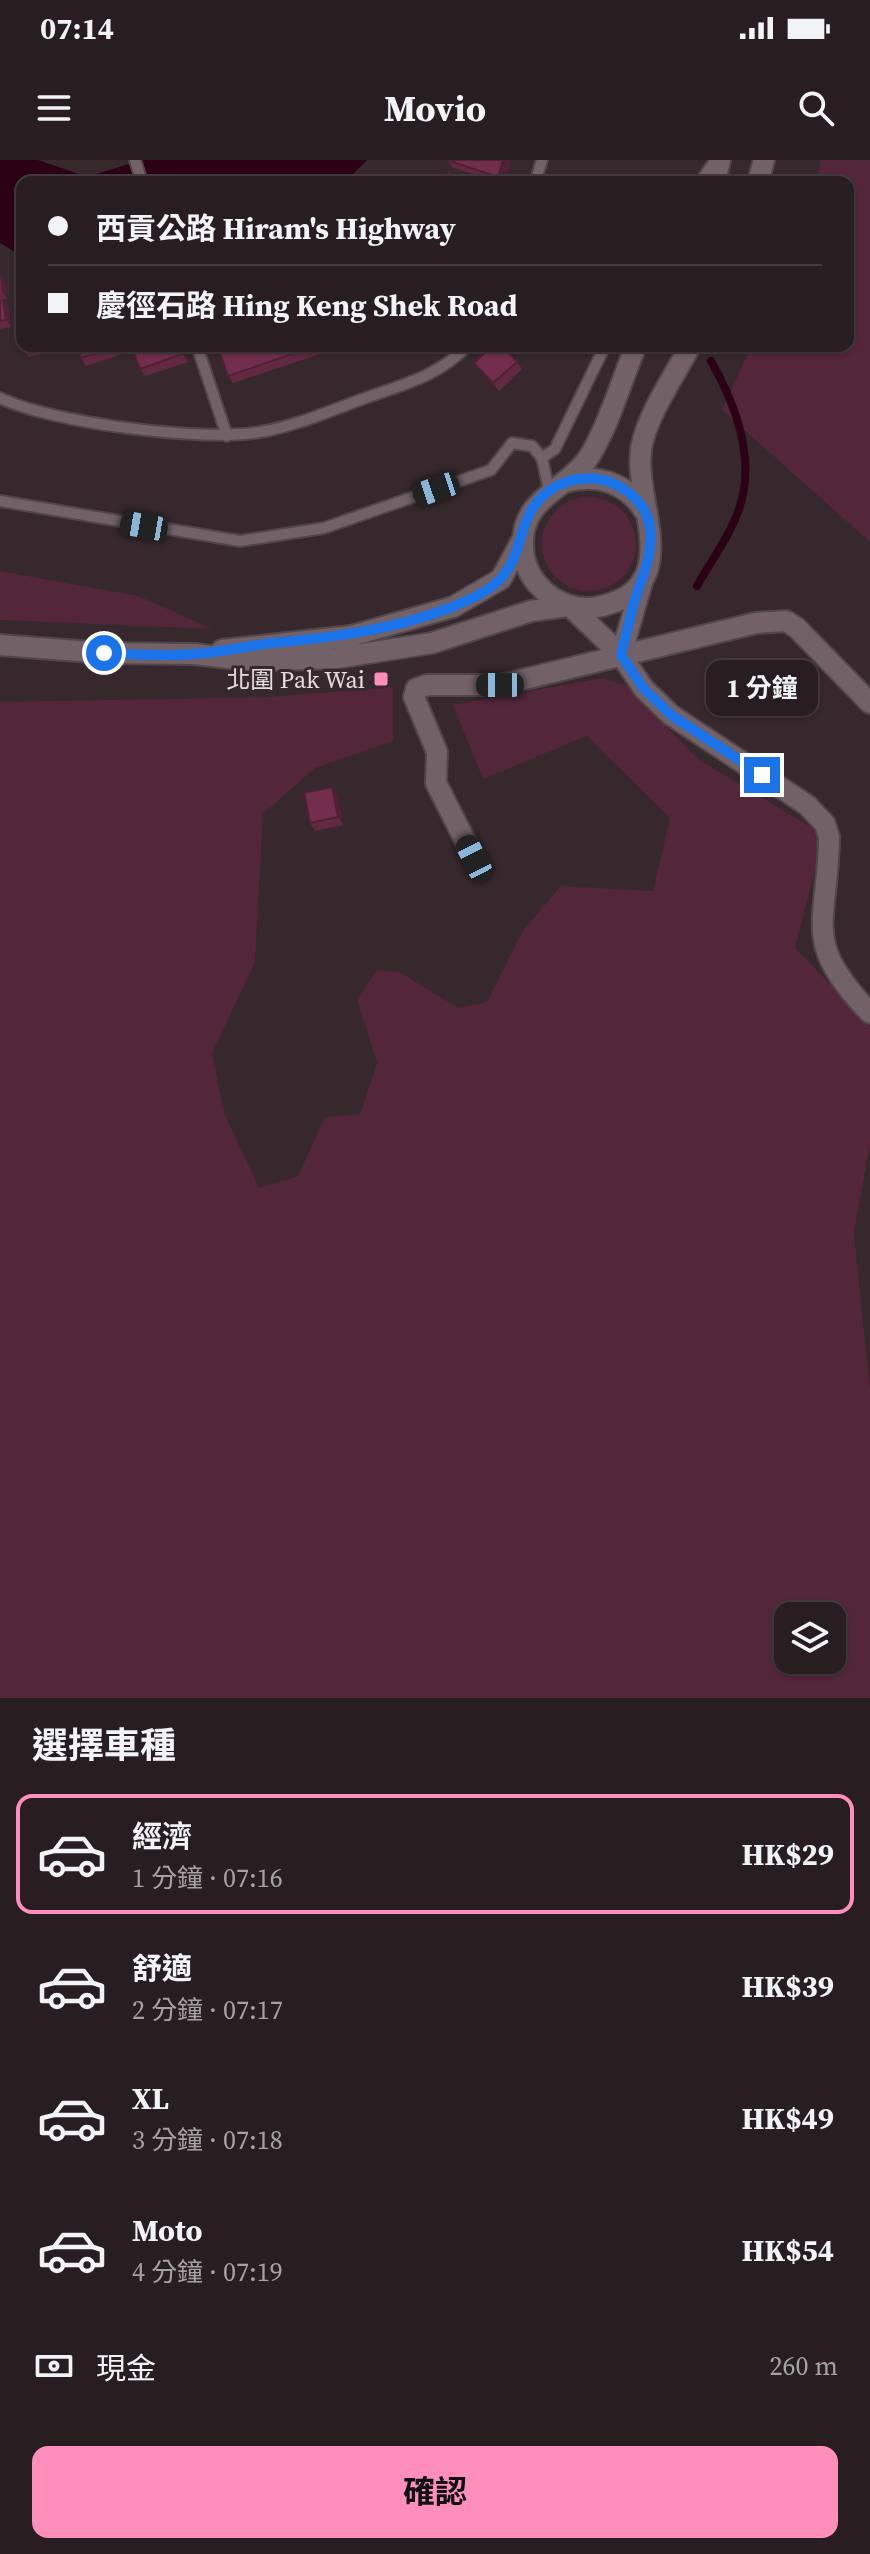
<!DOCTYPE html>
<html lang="zh-TW">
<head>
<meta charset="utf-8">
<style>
	body { margin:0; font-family:"Source Serif 4","Noto Sans TC",serif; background:#342b2f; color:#f1f3f6; height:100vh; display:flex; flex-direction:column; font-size:30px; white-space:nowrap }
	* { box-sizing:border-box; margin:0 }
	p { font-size:26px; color:#a5a2a5 }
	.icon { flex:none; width:44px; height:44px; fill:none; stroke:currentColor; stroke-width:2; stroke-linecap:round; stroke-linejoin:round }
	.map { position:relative; height:1538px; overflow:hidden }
	.panel { display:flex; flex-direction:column; background:#281e22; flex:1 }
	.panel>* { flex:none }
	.top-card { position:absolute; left:16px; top:16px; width:838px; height:176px; border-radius:16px; box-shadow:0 2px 6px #0004,0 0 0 2px #443c40; display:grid; align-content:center; height:176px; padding:0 32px; background:#281e22 }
	.tools { position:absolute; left:774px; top:1442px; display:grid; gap:16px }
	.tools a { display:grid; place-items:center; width:72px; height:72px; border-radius:16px; background:#281e22; box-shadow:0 2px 6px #0004,0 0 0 2px #443c40; font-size:40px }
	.end { position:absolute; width:36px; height:36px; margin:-18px; border:10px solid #1a73e8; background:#fff; box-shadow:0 0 0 4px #fff }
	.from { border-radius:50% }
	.bubble { position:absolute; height:56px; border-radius:16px; background:#281e22; box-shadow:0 2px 6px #0004,0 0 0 2px #443c40; font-size:26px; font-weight:700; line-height:56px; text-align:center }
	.car { position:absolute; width:24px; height:48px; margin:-24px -12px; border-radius:10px; box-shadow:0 0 6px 2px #0007; background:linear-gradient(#222 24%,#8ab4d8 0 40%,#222 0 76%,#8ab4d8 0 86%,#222 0) }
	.top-card b { display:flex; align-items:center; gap:28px; height:76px; font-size:30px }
	.top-card b+b { border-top:2px solid #443c40 }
	.top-card i { width:20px; height:20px; background:#f1f3f6 }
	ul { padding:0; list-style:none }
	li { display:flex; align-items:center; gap:24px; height:120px; margin:0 16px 12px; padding:0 16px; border:4px solid transparent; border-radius:16px }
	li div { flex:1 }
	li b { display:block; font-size:30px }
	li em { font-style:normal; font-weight:700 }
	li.selected { border-color:#fe8ebc }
	li>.icon { width:72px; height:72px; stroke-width:1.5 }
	h2 { padding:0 32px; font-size:36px; line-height:96px }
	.pay { display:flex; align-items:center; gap:20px; height:88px; padding:0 32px; font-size:30px }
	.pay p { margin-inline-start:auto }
	.primary-button { display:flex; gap:16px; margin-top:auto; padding:16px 32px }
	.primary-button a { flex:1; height:92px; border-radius:16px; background:#fe8ebc; color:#111; font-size:32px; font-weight:700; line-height:92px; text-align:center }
	.status { display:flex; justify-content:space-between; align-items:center; height:56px; padding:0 40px; background:#281e22; direction:ltr }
	.status svg { height:22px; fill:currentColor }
	header { display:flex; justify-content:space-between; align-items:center; height:104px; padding:0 32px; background:#281e22; font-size:36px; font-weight:700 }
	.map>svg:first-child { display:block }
</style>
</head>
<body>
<div class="status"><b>07:14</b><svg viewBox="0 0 49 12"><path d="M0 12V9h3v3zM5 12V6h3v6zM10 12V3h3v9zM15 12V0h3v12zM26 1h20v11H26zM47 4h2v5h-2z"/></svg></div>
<header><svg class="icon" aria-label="menu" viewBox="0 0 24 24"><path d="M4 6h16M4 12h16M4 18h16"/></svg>Movio<svg class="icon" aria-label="search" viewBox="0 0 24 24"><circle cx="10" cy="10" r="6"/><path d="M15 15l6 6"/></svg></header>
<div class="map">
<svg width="870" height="1538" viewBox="0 0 870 1538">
	<rect width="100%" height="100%" fill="#36282d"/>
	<path fill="#532639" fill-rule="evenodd" d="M820,0h50v382l-148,-132 29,-64h97v-164h-30z
		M542 384a47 47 0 1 1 94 0a47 47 0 1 1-94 0Z
		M0,411l139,25 73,33 -212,-9z
		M603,518l24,8 71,73 126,76 -29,113 75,77v119l-16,88 16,159v307h-870v-996l268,-5 125,-10v54l-78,27 -52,46 -8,148 -43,91 12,60 35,75 39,-12 27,-59 35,-3 17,-51 -20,-64 20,-29 23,2 58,36 29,-6 35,-70 39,-46 92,5 17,-73 -83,-82 -104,43 -30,-74zM788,1456h44v44h-44z"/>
	<path fill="#2c0015" d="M0,0h38l44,15 14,-1 46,-14h225l-22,22h-323v74l-22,-13z"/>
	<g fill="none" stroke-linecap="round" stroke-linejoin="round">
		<path stroke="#2c0015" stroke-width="8" d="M697,426c13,-24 33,-50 42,-77 17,-49 -3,-104 -28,-148"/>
		<g stroke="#51464a" stroke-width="14">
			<path id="lane" d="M135,0l7,22
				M535,22l7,-22
				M700,22l15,-21
				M197,186l30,90
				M0,238c52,25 203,44 260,34 37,-6 74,-23 111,-36 35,-12 70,-22 96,-50
				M542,298l13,-9 50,-103
				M0,341l240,40 84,-13 167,-58 21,-27 20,3 10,12 7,32"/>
		</g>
		<g stroke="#51464a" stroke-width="24">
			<path id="street" d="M570,446l51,49 23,34 27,26 136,90 18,19 4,13c-1,88 -29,103 41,176
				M621,495l22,-76
				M474,698l-38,-75 1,-31 -23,-55 2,-8 11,-4h73l256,-62 30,-2 11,7 73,75"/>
		</g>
		<g stroke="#51464a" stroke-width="24">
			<path id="secondary" d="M715,22l5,-22
				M758,22l6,-22
				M636,186c-15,35 -25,73 -44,106 -20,37 -71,43 -69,93 0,16 6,31 18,43 15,16 39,24 61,18 87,-21 28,-107 40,-162 8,-34 32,-67 48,-98
				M566,322c30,-9 62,1 79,30
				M0,485l104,8 90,1 60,7 83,-3 95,-15 99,-32 37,-5
				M222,490l129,-14 102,-29 48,-28 21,-39"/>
		</g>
		<use href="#lane" stroke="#726268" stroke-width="10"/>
		<use href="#street" stroke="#726268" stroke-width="20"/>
		<use href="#secondary" stroke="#726268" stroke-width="20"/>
	</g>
	<path fill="#632842" d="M447,0h64l-7,22h-8l-44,-15z
		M0,113l5,7 2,19 -7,1z
		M3,140l6,8 2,19 -11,2v-28z
		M22,186h50v2l-44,9z
		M77,186h50l2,6 -43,14 -5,-8z
		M134,186h48l6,16 -43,14 -5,-7 -4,-20z
		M218,186h126l-111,37 -5,-7z
		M517,202l5,7 -23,22 -25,-28z
		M337,634l6,31 -28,6 -5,-8z"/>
	<path fill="#502036" d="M503,0h8l-7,22h-3l-3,-5z
		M0,113l5,7 2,19 -5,-8z
		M3,140l6,8 2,19 -5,-7z
		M179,186h3l6,16 -6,-8z
		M332,627l5,7 6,31 -5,-8z"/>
	<path fill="#732e4d" stroke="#502036" stroke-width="2" d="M447,0h56l-5,17z
		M448,12l15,10h-22z
		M3,140l3,20 -6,1v-20z
		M22,140v20l-5,1 -4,-20z
		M22,169v17h15l-15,3 -3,-19z
		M77,186h42l-38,12z
		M142,186h37l3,8 -42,15 -7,-19z
		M218,186h98l-88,30z
		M492,186h11l14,16 -24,21 -19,-20z
		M332,627l6,30 -28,6 -6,-30z"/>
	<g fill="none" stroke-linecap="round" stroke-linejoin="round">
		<path stroke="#1a73e8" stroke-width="10" d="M104,493c30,1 61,4 91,1 26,-2 52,-8 78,-11 63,-6 120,-13 179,-36 17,-7 39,-16 51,-31 16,-19 16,-41 26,-61 17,-35 61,-47 93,-27 44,27 28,70 14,108 -6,20 -10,40 -15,59l23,34 27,26 91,60"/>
	</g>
	<rect fill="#fe8ebc" stroke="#36282d" stroke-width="3" x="373" y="511" width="16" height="16" rx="4"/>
	<g text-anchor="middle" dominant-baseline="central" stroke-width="6" stroke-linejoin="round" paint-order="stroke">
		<g font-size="24" fill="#e4dbde" stroke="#36282d" text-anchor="end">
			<text x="365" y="519">北圍 Pak Wai</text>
		</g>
	</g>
</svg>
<div class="tools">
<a><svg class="icon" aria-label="layers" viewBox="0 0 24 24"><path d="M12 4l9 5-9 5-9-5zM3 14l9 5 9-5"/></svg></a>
</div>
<i class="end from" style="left:104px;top:493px"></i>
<i class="end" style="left:762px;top:615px"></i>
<div class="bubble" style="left:706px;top:500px;width:112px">1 分鐘</div>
<i class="car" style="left:436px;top:329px;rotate:251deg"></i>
<i class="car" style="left:144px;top:366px;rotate:280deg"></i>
<i class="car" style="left:500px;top:525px;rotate:270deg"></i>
<i class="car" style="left:474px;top:698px;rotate:333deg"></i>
<div class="top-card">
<b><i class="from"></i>西貢公路 Hiram's Highway</b>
<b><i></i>慶徑石路 Hing Keng Shek Road</b>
</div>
</div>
<section class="panel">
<h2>選擇車種</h2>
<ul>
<li class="selected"><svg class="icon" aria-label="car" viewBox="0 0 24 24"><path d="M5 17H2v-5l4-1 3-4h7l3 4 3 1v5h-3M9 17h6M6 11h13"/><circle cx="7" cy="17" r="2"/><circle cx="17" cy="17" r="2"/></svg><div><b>經濟</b><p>1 分鐘 · 07:16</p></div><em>HK$29</em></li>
<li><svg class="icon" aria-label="car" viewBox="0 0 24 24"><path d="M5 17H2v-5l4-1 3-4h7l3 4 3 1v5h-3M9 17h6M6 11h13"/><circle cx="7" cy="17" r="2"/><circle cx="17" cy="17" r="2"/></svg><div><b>舒適</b><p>2 分鐘 · 07:17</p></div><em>HK$39</em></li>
<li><svg class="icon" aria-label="car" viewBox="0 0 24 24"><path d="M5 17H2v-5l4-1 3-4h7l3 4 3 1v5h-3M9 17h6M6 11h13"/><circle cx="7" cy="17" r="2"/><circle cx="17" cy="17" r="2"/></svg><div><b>XL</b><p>3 分鐘 · 07:18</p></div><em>HK$49</em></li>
<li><svg class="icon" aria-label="car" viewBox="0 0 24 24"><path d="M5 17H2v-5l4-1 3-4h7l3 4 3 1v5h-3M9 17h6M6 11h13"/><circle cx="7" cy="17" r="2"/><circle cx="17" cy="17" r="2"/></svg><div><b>Moto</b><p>4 分鐘 · 07:19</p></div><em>HK$54</em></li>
</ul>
<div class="pay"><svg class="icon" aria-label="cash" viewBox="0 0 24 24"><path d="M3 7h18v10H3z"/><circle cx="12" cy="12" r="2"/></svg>現金<p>260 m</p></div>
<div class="primary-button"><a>確認</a></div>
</section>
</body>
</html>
